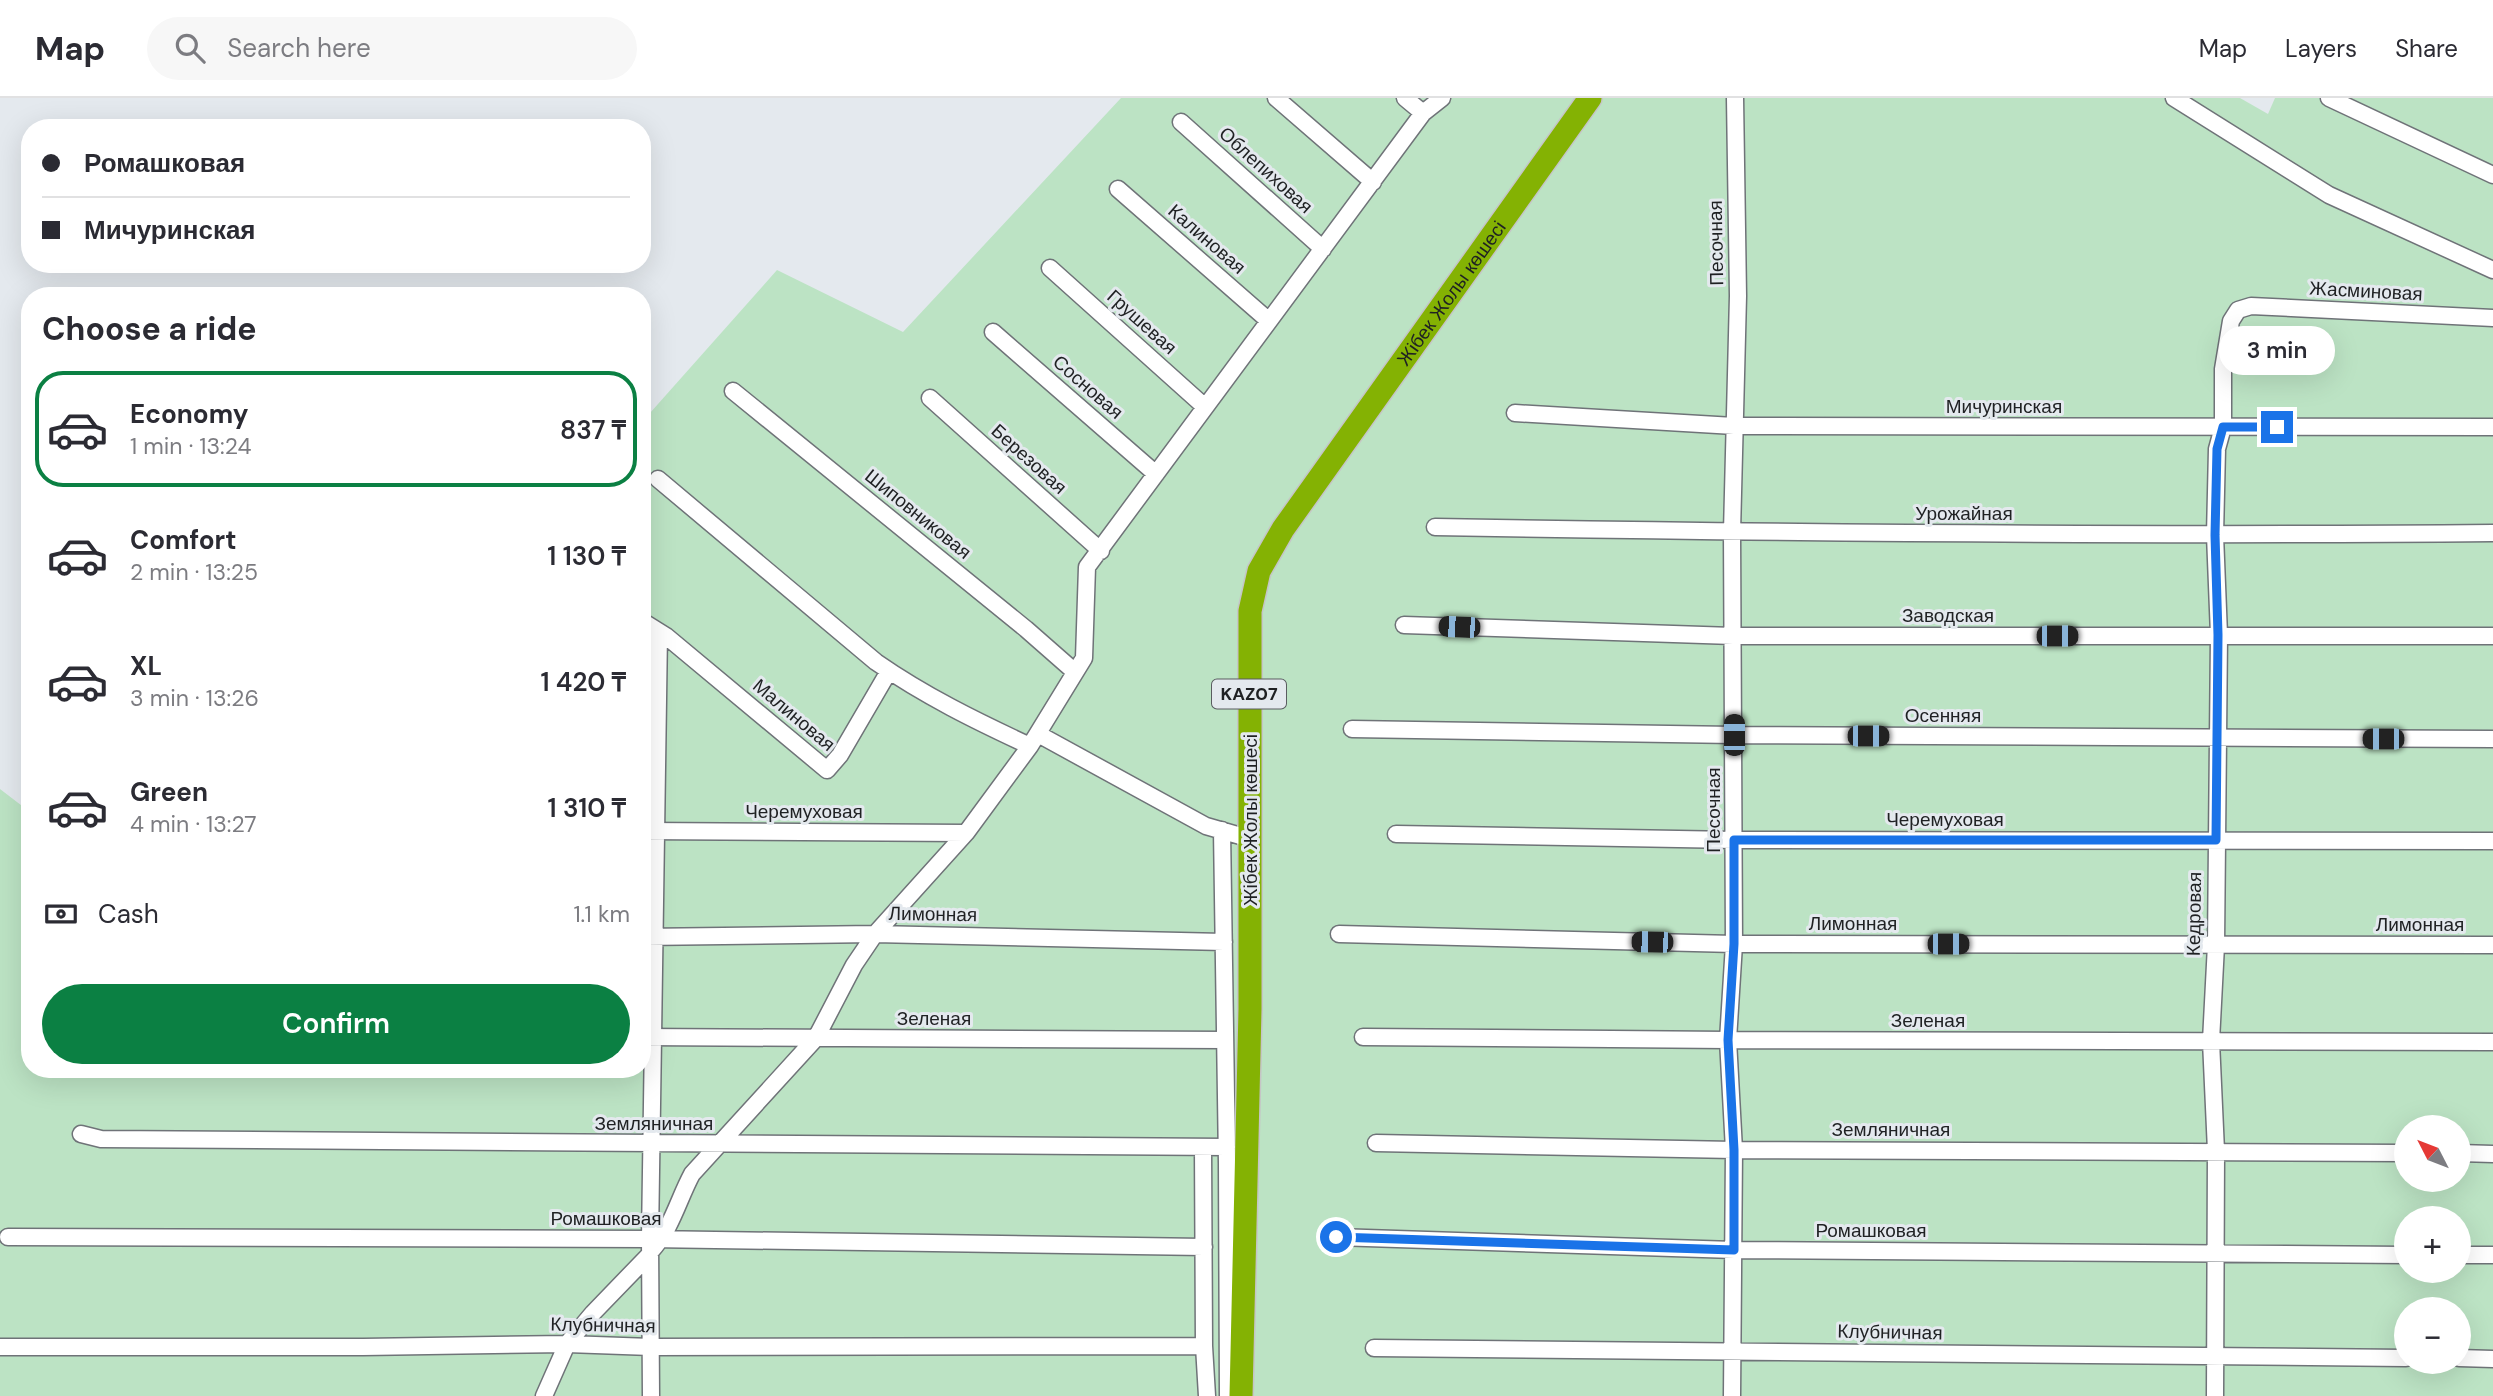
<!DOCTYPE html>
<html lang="en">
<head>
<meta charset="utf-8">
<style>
	body { margin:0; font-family:"DM Sans",sans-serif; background:#f7f7f7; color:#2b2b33; height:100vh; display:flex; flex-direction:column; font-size:26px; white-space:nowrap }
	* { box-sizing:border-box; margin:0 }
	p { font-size:23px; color:#7c7c81 }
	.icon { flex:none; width:38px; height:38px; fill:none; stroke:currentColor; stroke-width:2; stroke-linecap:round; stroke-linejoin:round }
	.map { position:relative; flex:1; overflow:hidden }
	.sheet { position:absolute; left:21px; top:189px; width:630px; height:791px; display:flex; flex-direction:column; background:#fff; border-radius:28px; box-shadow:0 7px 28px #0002 }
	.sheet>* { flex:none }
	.guide { position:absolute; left:21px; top:21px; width:630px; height:154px; border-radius:28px; box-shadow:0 7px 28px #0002; display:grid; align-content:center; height:154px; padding:0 21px; background:#fff }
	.needle { width:46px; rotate:312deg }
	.fabs { position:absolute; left:2394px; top:1017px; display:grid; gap:14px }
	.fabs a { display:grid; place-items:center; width:77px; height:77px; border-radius:50%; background:#fff; box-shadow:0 7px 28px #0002; font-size:35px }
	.end { position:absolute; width:32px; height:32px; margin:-16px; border:9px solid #1a73e8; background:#fff; box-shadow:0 0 0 4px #fff }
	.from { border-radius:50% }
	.bubble { position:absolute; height:49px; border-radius:24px; background:#fff; box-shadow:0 7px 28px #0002; font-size:23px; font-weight:600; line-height:49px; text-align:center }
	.car { position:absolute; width:21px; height:42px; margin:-21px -10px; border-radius:9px; box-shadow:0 0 5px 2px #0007; background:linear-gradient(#222 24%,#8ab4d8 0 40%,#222 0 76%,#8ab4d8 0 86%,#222 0) }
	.guide b { display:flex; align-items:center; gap:24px; height:66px; font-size:26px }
	.guide b+b { border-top:2px solid #e1e1e2 }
	.guide i { width:18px; height:18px; background:#2b2b33 }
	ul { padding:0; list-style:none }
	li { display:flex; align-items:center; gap:21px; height:116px; margin:0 14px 10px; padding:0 7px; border:4px solid transparent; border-radius:28px }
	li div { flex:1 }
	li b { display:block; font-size:26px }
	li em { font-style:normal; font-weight:600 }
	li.current { border-color:#0b8043 }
	li>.icon { width:63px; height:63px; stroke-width:1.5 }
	h2 { padding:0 21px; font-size:32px; line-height:84px }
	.pay { display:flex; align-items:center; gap:18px; height:77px; padding:0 21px; font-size:26px }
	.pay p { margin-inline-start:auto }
	.primary-button { display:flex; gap:14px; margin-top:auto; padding:14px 21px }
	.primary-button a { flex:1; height:80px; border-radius:42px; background:#0b8043; color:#fff; font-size:28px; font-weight:600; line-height:80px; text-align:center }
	header { display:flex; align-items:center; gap:42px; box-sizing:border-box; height:98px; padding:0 35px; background:#fff; border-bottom:2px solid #e1e1e2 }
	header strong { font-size:33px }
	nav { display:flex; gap:38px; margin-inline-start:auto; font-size:24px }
	.search { width:490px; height:63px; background:#f7f7f7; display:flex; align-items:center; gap:18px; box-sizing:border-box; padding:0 24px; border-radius:38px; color:#7c7c81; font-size:26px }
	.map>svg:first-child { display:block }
</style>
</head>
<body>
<header>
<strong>Map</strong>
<div class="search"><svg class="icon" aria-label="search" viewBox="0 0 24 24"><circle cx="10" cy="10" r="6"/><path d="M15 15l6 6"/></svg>Search here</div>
<nav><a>Map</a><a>Layers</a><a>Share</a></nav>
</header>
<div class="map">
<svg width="2493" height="1298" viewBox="0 0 2493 1298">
	<rect width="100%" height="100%" fill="#e4e9ee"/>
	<path fill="#bce3c4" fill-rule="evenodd" d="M1121,0h1119l28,16 7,-16h218v1298h-2493v-607l30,23v257h612v-647l135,-152 126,62zM2406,1029h53v53h-53zM2406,1120h53v52h-53zM2406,1211h53v53h-53z"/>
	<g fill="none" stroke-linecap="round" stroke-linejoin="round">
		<g stroke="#6f7378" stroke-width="19">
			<path id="minor" d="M1276,0l97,84
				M1405,0l18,15
				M2174,0l155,97 164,75
				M2329,0l164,77
				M1181,24l142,127
				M1118,91l151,132
				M1050,170l155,139
				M993,234l163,142
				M733,293l293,238 49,43
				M930,300l171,153
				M1515,315l219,13 759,1
				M658,381l218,183c49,34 100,59 154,84
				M1435,429c353,6 705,9 1058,6
				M642,523l24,15 161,134 13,-15 49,-84
				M1404,527l329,11h760
				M1352,631l382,6 759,4
				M1038,636l168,92 45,13
				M1222,732l5,333 1,233
				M642,733l324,2
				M1396,736l338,6 759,1
				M1339,836l395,10 759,1
				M642,839l233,-3 349,8
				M642,939l583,3
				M1363,939l365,3 765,2
				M81,1036l20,5 1126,8
				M1376,1045l358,7 672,3
				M1203,1049l1,199 3,50
				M2459,1055l34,1
				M8,1139l642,2 554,8
				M1336,1139l398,13 672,5
				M651,1153c21,-23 27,-51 41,-77l124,-136 38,-73 21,-31 91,-101 64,-87 54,-88 3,-91 336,-454 19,-15
				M2459,1157h34
				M0,1249h363l204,-3 84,3 553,-1
				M1374,1250l1032,10
				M2459,1260l34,1
				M544,1298l23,-52 26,-31 57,-59
				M651,1298l-1,-157 9,-607
				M1732,1298l2,-246 -6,-110 6,-96 -2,-412 6,-236 -3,-198
				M2215,1298l1,-245 -5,-110 5,-96 2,-207 1,-103 -4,-100 2,-86 6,-22v-58l8,-48 7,-11 13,-4 242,12"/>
		</g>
		<g stroke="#c5c5c6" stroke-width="26">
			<g id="highway">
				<path id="s1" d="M1241,1298l9,-387v-398l9,-40 24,-42 307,-431"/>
			</g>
		</g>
		<use href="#minor" stroke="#fff" stroke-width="16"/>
		<use href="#highway" stroke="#84b203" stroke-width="23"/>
	</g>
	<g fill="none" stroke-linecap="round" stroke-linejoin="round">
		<path stroke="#1a73e8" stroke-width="9" d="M1336,1139l398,13v-100l-6,-110 6,-96v-104h482l2,-205 -3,-100 2,-86 6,-22h54"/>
	</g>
	<g text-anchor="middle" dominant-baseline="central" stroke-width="6" stroke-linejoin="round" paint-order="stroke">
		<rect fill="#e4e9ee" stroke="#5a5d60" stroke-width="2" x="1212" y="581.5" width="74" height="29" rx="5"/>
		<g font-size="18" font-weight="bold" fill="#1f2123">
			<text x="1249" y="596">KAZ07</text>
		</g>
		<g font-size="19" fill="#1f2123" stroke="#e4e9ee">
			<text transform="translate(1266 72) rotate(42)">Облепиховая</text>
			<text transform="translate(1207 141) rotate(41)">Калиновая</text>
			<text transform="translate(1716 145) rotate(-91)">Песочная</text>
			<text transform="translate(2366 193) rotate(3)">Жасминовая</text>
			<text stroke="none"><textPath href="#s1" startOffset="1164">Жібек Жолы көшесі</textPath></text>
			<text transform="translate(1142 224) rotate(42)">Грушевая</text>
			<text transform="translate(1088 289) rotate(41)">Сосновая</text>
			<text x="2004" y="308">Мичуринская</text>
			<text transform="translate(1029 361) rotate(42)">Березовая</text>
			<text x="1964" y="415">Урожайная</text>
			<text transform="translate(918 416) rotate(39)">Шиповниковая</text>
			<text x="1948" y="517">Заводская</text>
			<text transform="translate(794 617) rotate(40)">Малиновая</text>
			<text x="1943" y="617">Осенняя</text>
			<text transform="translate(1713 712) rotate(-90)">Песочная</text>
			<text x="804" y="713">Черемуховая</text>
			<text x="1945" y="721">Черемуховая</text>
			<text transform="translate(1250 722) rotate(-90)">Жібек Жолы көшесі</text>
			<text transform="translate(933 816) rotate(1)">Лимонная</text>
			<text transform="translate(2194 816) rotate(-89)">Кедровая</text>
			<text x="1853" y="825">Лимонная</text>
			<text x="2420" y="826">Лимонная</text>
			<text x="934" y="920">Зеленая</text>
			<text x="1928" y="922">Зеленая</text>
			<text x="654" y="1025">Земляничная</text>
			<text x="1891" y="1031">Земляничная</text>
			<text x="606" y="1120">Ромашковая</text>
			<text x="1871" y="1132">Ромашковая</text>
			<text transform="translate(603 1227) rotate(1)">Клубничная</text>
			<text transform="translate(1890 1234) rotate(1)">Клубничная</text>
		</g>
	</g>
</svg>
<div class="fabs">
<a><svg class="needle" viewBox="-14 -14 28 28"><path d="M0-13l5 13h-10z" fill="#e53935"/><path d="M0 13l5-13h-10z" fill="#7c7c81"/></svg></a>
<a>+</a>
<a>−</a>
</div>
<i class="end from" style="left:1336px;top:1139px"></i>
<i class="end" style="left:2277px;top:329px"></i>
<div class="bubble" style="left:2219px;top:228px;width:116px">3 min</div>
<i class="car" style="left:1459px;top:529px;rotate:272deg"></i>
<i class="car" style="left:2057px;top:538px;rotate:90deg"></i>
<i class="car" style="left:1734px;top:637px;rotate:0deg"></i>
<i class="car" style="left:1868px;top:638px;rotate:90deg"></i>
<i class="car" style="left:2383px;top:641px;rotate:270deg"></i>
<i class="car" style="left:1652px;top:844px;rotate:271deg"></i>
<i class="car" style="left:1948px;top:846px;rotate:90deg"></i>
<div class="guide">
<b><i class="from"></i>Ромашковая</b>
<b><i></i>Мичуринская</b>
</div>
<section class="sheet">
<h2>Choose a ride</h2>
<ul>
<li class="current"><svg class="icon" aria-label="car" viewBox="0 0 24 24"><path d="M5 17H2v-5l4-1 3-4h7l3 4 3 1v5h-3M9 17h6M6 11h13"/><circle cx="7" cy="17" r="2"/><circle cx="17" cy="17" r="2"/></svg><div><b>Economy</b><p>1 min · 13:24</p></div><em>837 ₸</em></li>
<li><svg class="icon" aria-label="car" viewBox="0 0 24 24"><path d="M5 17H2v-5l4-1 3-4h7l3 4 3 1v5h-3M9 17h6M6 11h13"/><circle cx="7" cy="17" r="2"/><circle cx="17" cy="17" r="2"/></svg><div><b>Comfort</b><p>2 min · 13:25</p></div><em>1 130 ₸</em></li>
<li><svg class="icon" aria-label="car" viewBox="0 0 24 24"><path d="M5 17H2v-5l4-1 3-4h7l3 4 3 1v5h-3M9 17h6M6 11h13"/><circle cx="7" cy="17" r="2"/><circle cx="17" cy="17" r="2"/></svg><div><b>XL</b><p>3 min · 13:26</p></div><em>1 420 ₸</em></li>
<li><svg class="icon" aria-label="car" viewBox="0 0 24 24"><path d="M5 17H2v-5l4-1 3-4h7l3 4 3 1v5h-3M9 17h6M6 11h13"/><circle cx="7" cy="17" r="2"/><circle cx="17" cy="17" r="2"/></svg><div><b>Green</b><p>4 min · 13:27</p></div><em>1 310 ₸</em></li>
</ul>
<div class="pay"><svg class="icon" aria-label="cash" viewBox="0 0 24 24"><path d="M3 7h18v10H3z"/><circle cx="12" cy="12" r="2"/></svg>Cash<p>1.1 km</p></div>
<div class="primary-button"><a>Confirm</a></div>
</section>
</div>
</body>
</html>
